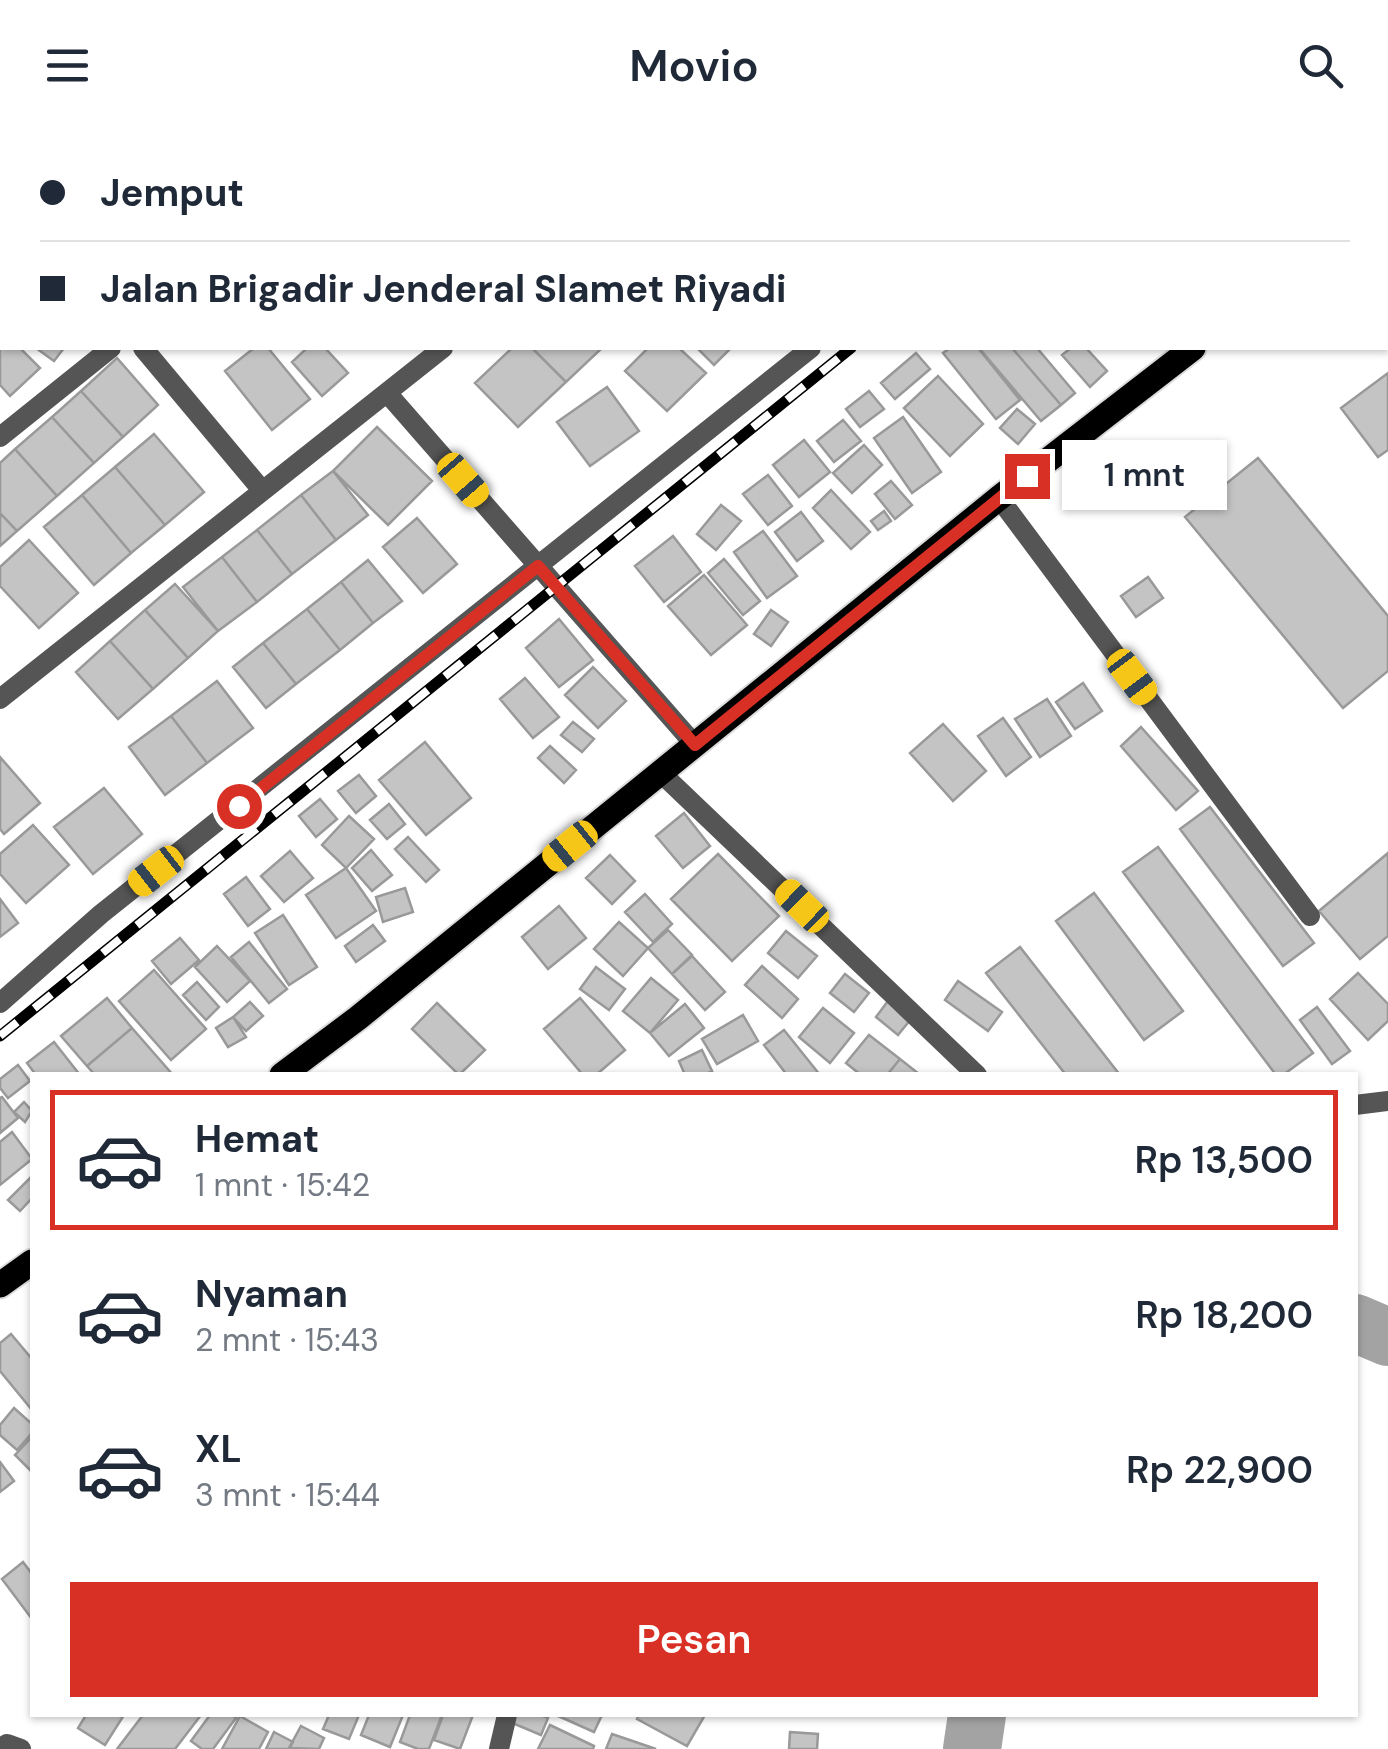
<!DOCTYPE html>
<html lang="id">
<head>
<meta charset="utf-8">
<style>
	body { margin:0; font-family:"DM Sans",sans-serif; background:#f6f6f7; color:#1f2937; height:100vh; display:flex; flex-direction:column; font-size:38px; white-space:nowrap }
	* { box-sizing:border-box; margin:0 }
	p { font-size:32px; color:#747a83 }
	.icon { flex:none; width:55px; height:55px; fill:none; stroke:currentColor; stroke-width:2; stroke-linecap:round; stroke-linejoin:round }
	.map { position:relative; flex:1; overflow:hidden }
	.drawer { position:absolute; left:30px; top:942px; width:1328px; height:645px; display:flex; flex-direction:column; background:#fff; border-radius:0px; box-shadow:0 2px 8px #0004 }
	.drawer>* { flex:none }
	.banner { position:absolute; left:0px; top:0px; width:1390px; height:220px; box-shadow:0 2px 8px #0004; display:grid; align-content:center; height:220px; padding:0 40px; background:#fff }
	.end { position:absolute; width:45px; height:45px; margin:-22px; border:12px solid #d93025; background:#fff; box-shadow:0 0 0 5px #fff }
	.from { border-radius:50% }
	.bubble { position:absolute; height:70px; border-radius:0px; background:#fff; box-shadow:0 2px 8px #0004; font-size:32px; font-weight:600; line-height:70px; text-align:center }
	.car { position:absolute; width:30px; height:60px; margin:-30px -15px; border-radius:12px; box-shadow:0 0 8px 2px #0007; background:linear-gradient(#f5c518 24%,#345 0 40%,#f5c518 0 76%,#345 0 86%,#f5c518 0) }
	.banner b { display:flex; align-items:center; gap:35px; height:95px; font-size:38px }
	.banner b+b { border-top:2px solid #e0e1e3 }
	.banner i { width:25px; height:25px; background:#1f2937 }
	ul { padding:18px 0 0; list-style:none }
	li { display:flex; align-items:center; gap:30px; height:140px; margin:0 20px 15px; padding:0 20px; border:5px solid transparent; border-radius:0px }
	li div { flex:1 }
	li b { display:block; font-size:38px }
	li em { font-style:normal; font-weight:600 }
	li.active { border-color:#d93025 }
	li>.icon { width:90px; height:90px; stroke-width:1.5 }
	.button { display:flex; gap:20px; margin-top:auto; padding:20px 40px }
	.button a { flex:1; height:115px; border-radius:0px; background:#d93025; color:#fff; font-size:40px; font-weight:600; line-height:115px; text-align:center }
	header { display:flex; justify-content:space-between; align-items:center; height:130px; padding:0 40px; background:#fff; font-size:45px; font-weight:600 }
	.map>svg:first-child { display:block }
</style>
</head>
<body>
<header><svg class="icon" aria-label="menu" viewBox="0 0 24 24"><path d="M4 6h16M4 12h16M4 18h16"/></svg>Movio<svg class="icon" aria-label="search" viewBox="0 0 24 24"><circle cx="10" cy="10" r="6"/><path d="M15 15l6 6"/></svg></header>
<div class="map">
<svg width="1388" height="1619" viewBox="0 0 1388 1619">
	<rect width="100%" height="100%" fill="#fff"/>
	<g fill="none" stroke-linecap="round" stroke-linejoin="round">
		<path stroke="#a3a3a3" stroke-width="58" d="M1355,1193l33,14
			M972,1619l5,-34"/>
	</g>
	<path fill="#c4c4c4" stroke="#999" stroke-width="2.5" d="M0,196l2,22h18l20,20 -30,28 -10,-11z
		M36,218h28l-10,13z
		M254,218h14l42,51 -38,31 -47,-59z
		M307,218h18l23,25 -26,23 -30,-34z
		M512,218h20l34,34 -48,45 -43,-44z
		M532,218h70l-36,34z
		M648,218h31l27,25 -39,38 -42,-40z
		M697,218h34l-17,17z
		M950,218h28l42,52 -24,19 -53,-66z
		M979,218h33l49,57 -20,16z
		M1012,218h25l38,45 -14,12z
		M1071,218h15l21,23 -17,16 -28,-32z
		M916,223l14,16 -35,30 -14,-16z
		M117,228l41,47 -35,32 -42,-46z
		M1388,243v77l-10,7 -37,-49z
		M938,246l45,48 -33,32 -46,-48z
		M607,257l32,44 -49,35 -33,-44z
		M81,261l42,46 -29,26 -42,-46z
		M869,261l15,18 -24,18 -14,-18z
		M1017,279l18,15 -17,20 -18,-16z
		M52,287l42,46 -37,33 -42,-47z
		M903,287l38,55 -29,21 -38,-55z
		M843,290l18,21 -27,21 -17,-21z
		M377,297l55,54 -44,44 -55,-54z
		M154,304l50,58 -39,33 -50,-58z
		M804,310l26,32 -31,25 -26,-32z
		M864,315l18,20 -30,28 -19,-20z
		M15,319l42,47 -40,35 -17,-18v-50z
		M1258,328l130,158v55l-45,37 -158,-191z
		M115,337l50,58 -34,28 -49,-58z
		M333,341l35,44 -32,25 -35,-45z
		M768,345l24,31 -24,19 -25,-31z
		M891,351l21,24 -17,14 -20,-25z
		M831,360l39,42 -19,17 -38,-41z
		M82,365l49,58 -37,32 -50,-58z
		M301,365l35,45 -44,34 -35,-44z
		M721,375l20,16 -25,29 -19,-16z
		M884,381l7,10 -13,9 -7,-9z
		M801,382l22,29 -26,20 -22,-29z
		M0,383l17,18 -17,15z
		M417,388l40,46 -34,29 -40,-46z
		M257,400l35,44 -35,28 -35,-45z
		M763,401l34,45 -30,22 -33,-46z
		M673,406l28,36 -37,30 -29,-36z
		M29,410l49,53 -39,35 -39,-42v-19z
		M222,427l35,45 -39,29 -35,-44z
		M724,429l36,42 -17,14 -35,-42z
		M368,430l34,41 -29,22 -32,-41z
		M704,445l43,50 -36,30 -43,-49z
		M1148,447l15,21 -27,19 -15,-21z
		M341,452l32,41 -33,27 -33,-41z
		M175,454l43,47 -30,27 -43,-48z
		M307,479l33,41 -44,34 -33,-41z
		M145,480l43,48 -35,31 -43,-48z
		M771,480l17,12 -17,24 -17,-12z
		M559,489l34,41 -34,27 -33,-39z
		M110,511l43,48 -35,30 -42,-47z
		M263,513l33,41 -30,24 -33,-41z
		M593,537l33,34 -28,27 -33,-33z
		M525,548l34,39 -26,21 -33,-39z
		M217,551l36,47 -46,35 -36,-47z
		M1083,553l19,28 -27,18 -19,-27z
		M1047,569l24,37 -31,21 -25,-38z
		M171,586l36,47 -42,32 -36,-48z
		M1003,588l28,39 -25,19 -28,-40z
		M573,592l21,17 -12,13 -21,-17z
		M943,594l43,47 -33,30 -43,-48z
		M1141,597l57,64 -22,19 -55,-64z
		M425,612l46,56 -45,37 -47,-55z
		M550,616l26,24 -12,13 -26,-25z
		M0,627l40,46 -36,31 -4,-5z
		M359,645l17,21 -20,17 -18,-22z
		M104,658l38,46 -49,40 -39,-47z
		M320,669l17,20 -21,18 -17,-21z
		M389,674l16,20 -18,15 -17,-19z
		M1210,677l104,136 -31,23 -103,-137z
		M684,683l26,33 -27,22 -27,-32z
		M349,686l25,23 -28,29 -24,-23z
		M33,695l36,40 -43,38 -26,-29v-20z
		M408,707l31,33 -13,12 -31,-33z
		M1158,717l155,206 -30,22h-7l-153,-203z
		M371,720l21,25 -20,16 -20,-23z
		M290,721l23,27 -29,24 -23,-26z
		M1388,723v83l-28,23 -41,-48z
		M718,724l61,62 -47,45 -61,-62z
		M610,725l25,26 -23,23 -26,-26z
		M346,738l30,43 -40,27 -30,-43z
		M246,747l24,32 -22,17 -24,-32z
		M405,758l8,24 -30,10 -7,-25z
		M1094,763l89,118 -39,29 -88,-119z
		M645,764l27,30 -19,18 -28,-30z
		M0,769l18,24 -18,14z
		M559,776l27,32 -38,31 -26,-32z
		M283,785l34,52 -28,18 -34,-52z
		M619,792l29,26 -25,28 -29,-27z
		M373,795l12,16 -29,21 -11,-16z
		M668,800l24,25 -20,19 -24,-26z
		M786,801l31,25 -19,22 -30,-25z
		M180,808l19,22 -28,24 -19,-23z
		M249,812l38,47 -18,14 -38,-46z
		M217,816l33,35 -23,21 -32,-35z
		M1020,817l100,128h-54l-80,-102z
		M692,826l33,36 -20,18 -33,-36z
		M762,836l36,33 -16,19 -37,-33z
		M596,837l29,22 -16,21 -29,-21z
		M154,840l52,59 -35,31 -52,-59z
		M1358,843l30,31v17l-20,19 -38,-41z
		M845,844l24,19 -15,19 -24,-19z
		M651,848l27,22 -28,33 -27,-22z
		M958,851l44,31 -14,19 -43,-31z
		M197,852l22,25 -13,13 -23,-25z
		M107,868l25,30 -45,38 -26,-30z
		M580,868l45,52 -29,25h-13l-39,-46z
		M888,871l23,18 -13,16 -22,-18z
		M250,872l13,14 -17,15 -13,-14z
		M437,873l48,47 -26,25 -47,-46z
		M685,874l19,24 -35,28 -19,-23z
		M1317,877l33,44 -18,13 -32,-44z
		M823,878l31,25 -24,30 -31,-26z
		M743,885l15,26 -41,23 -15,-25z
		M233,887l13,20 -18,10 -12,-19z
		M132,898l41,47h-78l-8,-9z
		M784,900l36,45h-33l-23,-30z
		M869,905l31,24 -13,16h-26l-15,-12z
		M54,912l26,33h-44l-9,-12z
		M702,920l10,21 -8,4h-19l-6,-14z
		M900,929l19,15 -2,1h-30z
		M18,935l12,16 -22,17 -8,-10v-9z
		M2,967l16,21 -18,15v-35z
		M24,972l8,9 -7,11 -11,-10z
		M12,1002l20,27 -32,26v-43z
		M32,1046v22l-12,13 -12,-11z
		M11,1204l21,25v51l-32,-39v-28z
		M14,1278l18,16v9l-15,17 -17,-15v-10z
		M32,1307v35l-17,-17z
		M0,1332l14,19 -14,11z
		M23,1432l9,12v45l-30,-40z
		M86,1585h38l-19,30 -27,-17z
		M143,1585h58l-26,34h-58z
		M210,1585h22l4,3 -23,31h-11l-11,-8z
		M329,1585h30l-10,24 -26,-10z
		M369,1585h34l-13,32 -29,-12z
		M410,1585h32l-13,34h-11l-18,-7z
		M443,1585h30l-13,34 -26,-9z
		M513,1585h28l7,3 -7,17 -31,-13z
		M556,1585h46l-8,17z
		M639,1585h66l-18,31 -50,-27z
		M240,1586l28,16 -9,17h-37z
		M550,1595l44,21 -1,3h-55z
		M301,1596l23,12 -5,11 -30,-1z
		M274,1602l19,10 -4,7h-23z
		M790,1602l28,2 -1,15h-28z
		M612,1604l44,15h-50z"/>
	<g fill="none" stroke-linecap="round" stroke-linejoin="round">
		<g stroke="#dbdbdb" stroke-width="29">
			<path id="primary" d="M282,945l76,-57 641,-520 194,-150
				M0,1155l32,-23"/>
		</g>
		<path stroke="#555" stroke-width="20" d="M98,2l3,-2
			M377,2l3,-2
			M699,2l3,-2
			M1081,2l3,-2
			M0,46l2,3
			M0,86l2,-2
			M143,218l118,141
			M388,264l307,351
			M0,307l111,-89
			M999,368l311,418
			M0,569l443,-351
			M661,643l316,302
			M0,873l101,-89 710,-566
			M1355,975l33,-4
			M0,1618l7,-4 14,5
			M499,1619l8,-34"/>
		<use href="#primary" stroke="#000" stroke-width="25"/>
		<g stroke="#000" stroke-width="11">
			<path id="rail" d="M1123,2l4,-2
				M0,906l851,-688"/>
		</g>
		<use href="#rail" stroke="#fff" stroke-width="8" stroke-dasharray="22" stroke-linecap="butt"/>
	</g>
	<g fill="none" stroke-linecap="round" stroke-linejoin="round">
		<path stroke="#d93025" stroke-width="12" d="M239,676l299,-240 157,179 332,-269"/>
	</g>
</svg>
<i class="end from" style="left:239px;top:676px"></i>
<i class="end" style="left:1027px;top:346px"></i>
<div class="bubble" style="left:1062px;top:310px;width:165px">1 mnt</div>
<i class="car" style="left:463px;top:350px;rotate:139deg"></i>
<i class="car" style="left:1132px;top:547px;rotate:143deg"></i>
<i class="car" style="left:570px;top:716px;rotate:231deg"></i>
<i class="car" style="left:156px;top:741px;rotate:232deg"></i>
<i class="car" style="left:802px;top:776px;rotate:314deg"></i>
<div class="banner">
<b><i class="from"></i>Jemput</b>
<b><i></i>Jalan Brigadir Jenderal Slamet Riyadi</b>
</div>
<section class="drawer">
<ul>
<li class="active"><svg class="icon" aria-label="car" viewBox="0 0 24 24"><path d="M5 17H2v-5l4-1 3-4h7l3 4 3 1v5h-3M9 17h6M6 11h13"/><circle cx="7" cy="17" r="2"/><circle cx="17" cy="17" r="2"/></svg><div><b>Hemat</b><p>1 mnt · 15:42</p></div><em>Rp 13,500</em></li>
<li><svg class="icon" aria-label="car" viewBox="0 0 24 24"><path d="M5 17H2v-5l4-1 3-4h7l3 4 3 1v5h-3M9 17h6M6 11h13"/><circle cx="7" cy="17" r="2"/><circle cx="17" cy="17" r="2"/></svg><div><b>Nyaman</b><p>2 mnt · 15:43</p></div><em>Rp 18,200</em></li>
<li><svg class="icon" aria-label="car" viewBox="0 0 24 24"><path d="M5 17H2v-5l4-1 3-4h7l3 4 3 1v5h-3M9 17h6M6 11h13"/><circle cx="7" cy="17" r="2"/><circle cx="17" cy="17" r="2"/></svg><div><b>XL</b><p>3 mnt · 15:44</p></div><em>Rp 22,900</em></li>
</ul>
<div class="button"><a>Pesan</a></div>
</section>
</div>
</body>
</html>
